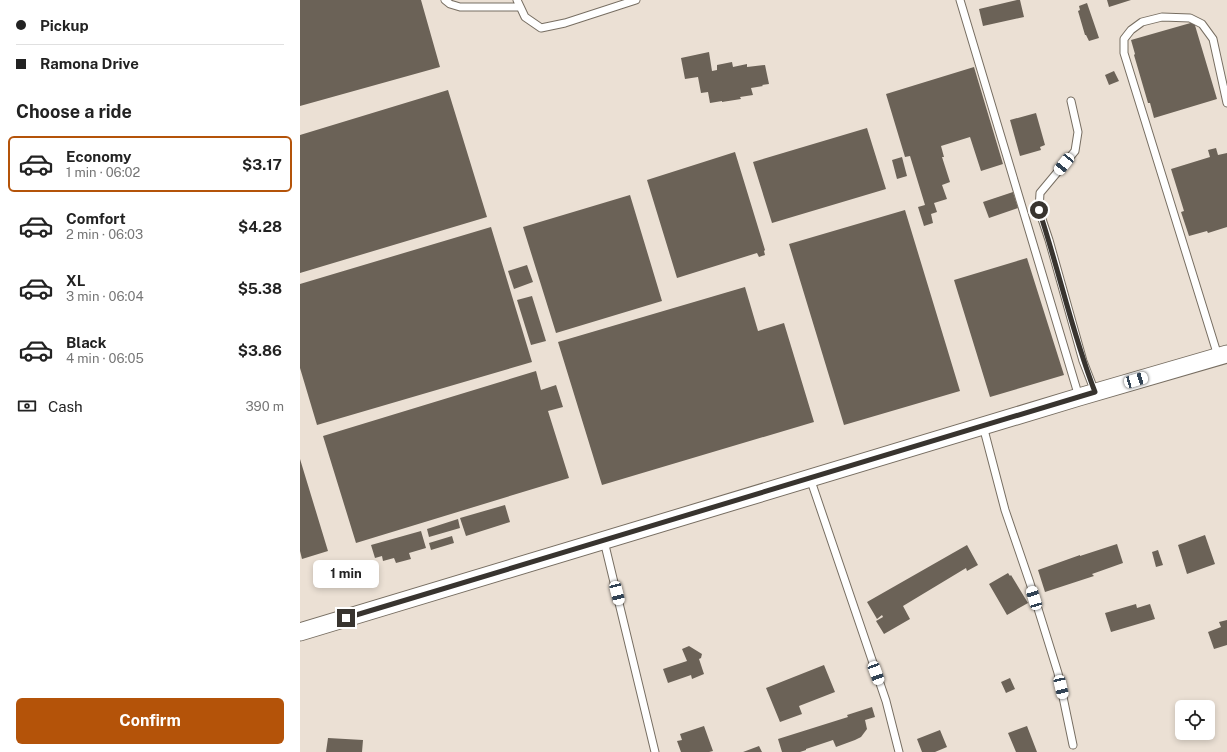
<!DOCTYPE html>
<html lang="en">
<head>
<meta charset="utf-8">
<style>
	body { margin:0; font-family:"Public Sans",sans-serif; background:#f6f6f6; color:#222; height:100vh; display:flex; flex-direction:column; font-size:15px; white-space:nowrap }
	* { box-sizing:border-box; margin:0 }
	p { font-size:13px; color:#767676 }
	.icon { flex:none; width:22px; height:22px; fill:none; stroke:currentColor; stroke-width:2; stroke-linecap:round; stroke-linejoin:round }
	.map { position:relative; flex:1; overflow:hidden }
	.side { display:flex; flex-direction:column; background:#fff; width:300px }
	.side>* { flex:none }
	.guide { display:grid; align-content:center; height:88px; padding:0 16px; background:#fff }
	.buttons { position:absolute; left:875px; top:700px; display:grid; gap:8px }
	.buttons a { display:grid; place-items:center; width:40px; height:40px; border-radius:6px; background:#fff; box-shadow:0 2px 6px #0003; font-size:20px }
	.end { position:absolute; width:18px; height:18px; margin:-9px; border:5px solid #38342f; background:#fff; box-shadow:0 0 0 2px #fff }
	.from { border-radius:50% }
	.bubble { position:absolute; height:28px; border-radius:6px; background:#fff; box-shadow:0 2px 6px #0003; font-size:13px; font-weight:700; line-height:28px; text-align:center }
	.car { position:absolute; width:12px; height:24px; margin:-12px -6px; border-radius:5px; box-shadow:0 0 3px 1px #0007; background:linear-gradient(#fff 24%,#345 0 40%,#fff 0 76%,#345 0 86%,#fff 0) }
	.guide b { display:flex; align-items:center; gap:14px; height:38px; font-size:15px }
	.guide b+b { border-top:1px solid #e0e0e0 }
	.guide i { width:10px; height:10px; background:#222 }
	ul { padding:0; list-style:none }
	li { display:flex; align-items:center; gap:12px; height:56px; margin:0 8px 6px; padding:0 8px; border:2px solid transparent; border-radius:6px }
	li div { flex:1 }
	li b { display:block; font-size:15px }
	li em { font-style:normal; font-weight:700 }
	li.on { border-color:#b45309 }
	li>.icon { width:36px; height:36px; stroke-width:1.5 }
	h2 { padding:0 16px; font-size:18px; line-height:48px }
	.pay { display:flex; align-items:center; gap:10px; height:44px; padding:0 16px; font-size:15px }
	.pay p { margin-inline-start:auto }
	.action { display:flex; gap:8px; margin-top:auto; padding:8px 16px }
	.action a { flex:1; height:46px; border-radius:6px; background:#b45309; color:#fff; font-size:16px; font-weight:700; line-height:46px; text-align:center }
	main { display:flex; flex:1; min-height:0 }
	.map>svg:first-child { display:block }
</style>
</head>
<body>
<main>
<section class="side">
<div class="guide">
<b><i class="from"></i>Pickup</b>
<b><i></i>Ramona Drive</b>
</div>
<h2>Choose a ride</h2>
<ul>
<li class="on"><svg class="icon" aria-label="car" viewBox="0 0 24 24"><path d="M5 17H2v-5l4-1 3-4h7l3 4 3 1v5h-3M9 17h6M6 11h13"/><circle cx="7" cy="17" r="2"/><circle cx="17" cy="17" r="2"/></svg><div><b>Economy</b><p>1 min · 06:02</p></div><em>$3.17</em></li>
<li><svg class="icon" aria-label="car" viewBox="0 0 24 24"><path d="M5 17H2v-5l4-1 3-4h7l3 4 3 1v5h-3M9 17h6M6 11h13"/><circle cx="7" cy="17" r="2"/><circle cx="17" cy="17" r="2"/></svg><div><b>Comfort</b><p>2 min · 06:03</p></div><em>$4.28</em></li>
<li><svg class="icon" aria-label="car" viewBox="0 0 24 24"><path d="M5 17H2v-5l4-1 3-4h7l3 4 3 1v5h-3M9 17h6M6 11h13"/><circle cx="7" cy="17" r="2"/><circle cx="17" cy="17" r="2"/></svg><div><b>XL</b><p>3 min · 06:04</p></div><em>$5.38</em></li>
<li><svg class="icon" aria-label="car" viewBox="0 0 24 24"><path d="M5 17H2v-5l4-1 3-4h7l3 4 3 1v5h-3M9 17h6M6 11h13"/><circle cx="7" cy="17" r="2"/><circle cx="17" cy="17" r="2"/></svg><div><b>Black</b><p>4 min · 06:05</p></div><em>$3.86</em></li>
</ul>
<div class="pay"><svg class="icon" aria-label="cash" viewBox="0 0 24 24"><path d="M3 7h18v10H3z"/><circle cx="12" cy="12" r="2"/></svg>Cash<p>390 m</p></div>
<div class="action"><a>Confirm</a></div>
</section>
<div class="map">
<svg width="927" height="752" viewBox="0 0 927 752">
	<rect width="100%" height="100%" fill="#ebe0d4"/>
	<path fill="#6b6257" d="M0,0h121l19,67 -140,39z
		M717,0h3l4,17 -41,9 -4,-17z
		M807,0h24l-22,7z
		M787,3l12,35 -10,3 -3,-6h-1l-7,-24 2,-1 -1,-4z
		M894,22l23,77 -63,19 -4,-15h-2l-14,-48 1,-1 -4,-14z
		M409,52l3,19 5,-1v-5l15,-3 1,5 14,-3v3l18,-2 4,19 -7,1 1,1 -12,2 2,7 -13,2 1,2 -19,3v-1l-12,2 -2,-11 -7,1 -3,-16 -13,2 -4,-21z
		M674,67l29,97 -22,7 -11,-34 -29,9 3,11h-2l8,25 -8,3 5,14 -13,4 3,9 -6,2 2,9 -9,3 -6,-19 7,-2 -15,-49 -5,1 -19,-63z
		M814,71l5,10 -10,4 -4,-10z
		M148,90l39,127 -187,56v-138z
		M736,113l9,32 -5,2 1,3 -21,6 -10,-36z
		M567,128l19,61 -114,34 -19,-61z
		M916,148l2,7 9,-2v74l-19,6 -1,-2 -18,5 -8,-24 3,-1 -13,-42 39,-12 -2,-7z
		M435,152l30,98 -1,1 1,4 -6,2 -2,-4 -80,25 -30,-98z
		M602,157l5,19 -10,3 -5,-19z
		M713,192l5,16 -29,10 -6,-16z
		M330,195l32,106 -106,32 -33,-106z
		M605,210l55,181 -116,34 -55,-181z
		M191,227l41,135 -215,63 -17,-57v-84z
		M727,258l37,117 -74,22 -36,-117z
		M227,265l6,17 -19,7 -6,-18z
		M445,287l13,44 26,-8 30,99 -212,63 -44,-143z
		M232,296l14,45 -15,4 -14,-45z
		M236,371l5,19 15,-5 7,22 -15,4 21,67 -213,65 -33,-107z
		M0,459l28,92 -26,8 -2,-8z
		M205,505l5,17 -44,14 -6,-18z
		M158,519l2,9 -31,9 -2,-8z
		M121,531l5,17 -17,5 2,6 -15,4 -2,-5 -11,3 -1,-5 -7,2 -4,-13z
		M905,535l10,29 -28,10 -9,-29z
		M152,536l2,7 -23,7 -2,-7z
		M817,544l6,19 -31,11 2,2 -49,16 -7,-22 42,-15v1z
		M667,545l11,20 -11,6 -1,-3 -63,38 7,13 -26,15 -8,-13 7,-4 -1,-2 -5,4 -10,-17z
		M858,550l5,15 -7,2 -4,-15z
		M708,573l2,3 1,-1 17,28 -21,12 -18,-31z
		M836,604l1,4 13,-4 5,15 -44,13 -6,-19z
		M927,620v25l-13,4 -6,-17 13,-5 -2,-5z
		M389,646l13,8 -1,4 -2,1 5,15 -12,5 -1,-4 -23,8 -5,-14 24,-8 -5,-12z
		M524,665l11,27 -36,14 3,8 -22,8 -14,-34z
		M710,678l5,11 -9,4 -5,-11z
		M572,707l3,10 -10,3 2,9 -6,8 -6,3 -19,7 -3,-7 -27,9v1l-6,2h-18l-4,-13 70,-22 -1,-2z
		M404,726l9,25 -4,1h-28l-4,-11 5,-1 -2,-6z
		M727,726l10,26h-21l-8,-19z
		M640,730l7,17 -12,5h-13l-5,-13z
		M28,738l35,2 -1,12h-36z
		M459,746l3,6h-19z"/>
	<g fill="none" stroke-linecap="round" stroke-linejoin="round">
		<g stroke="#776e62" stroke-width="9">
			<path id="service" d="M145,0l5,4 10,3h60
				M217,0l8,17 16,11 24,-5 71,-23
				M660,0l119,397
				M771,101l7,31 -3,19 -35,42 -1,17 10,30 34,121 12,31
				M918,356l-94,-303v-14l7,-9 11,-8 20,-5 28,1 12,6 11,15 14,64
				M683,426l22,84 25,73 28,90 15,72
				M510,478l76,223 13,51
				M304,541l51,211"/>
		</g>
		<g stroke="#776e62" stroke-width="19">
			<path id="tertiary" d="M0,632l779,-235 148,-43"/>
		</g>
		<use href="#service" stroke="#fff" stroke-width="7"/>
		<use href="#tertiary" stroke="#fff" stroke-width="17"/>
	</g>
	<g fill="none" stroke-linecap="round" stroke-linejoin="round">
		<path stroke="#38342f" stroke-width="5" d="M46,618l749,-226c-23,-59 -36,-122 -56,-182"/>
	</g>
</svg>
<div class="buttons">
<a><svg class="icon" aria-label="locate" viewBox="0 0 24 24"><circle cx="12" cy="12" r="6"/><path d="M12 2v4M12 18v4M2 12h4M18 12h4"/></svg></a>
</div>
<i class="end from" style="left:739px;top:210px"></i>
<i class="end" style="left:46px;top:618px"></i>
<div class="bubble" style="left:13px;top:560px;width:66px">1 min</div>
<i class="car" style="left:764px;top:164px;rotate:219deg"></i>
<i class="car" style="left:836px;top:380px;rotate:74deg"></i>
<i class="car" style="left:317px;top:593px;rotate:166deg"></i>
<i class="car" style="left:734px;top:598px;rotate:343deg"></i>
<i class="car" style="left:576px;top:673px;rotate:160deg"></i>
<i class="car" style="left:761px;top:687px;rotate:167deg"></i>
</div>
</main>
</body>
</html>
